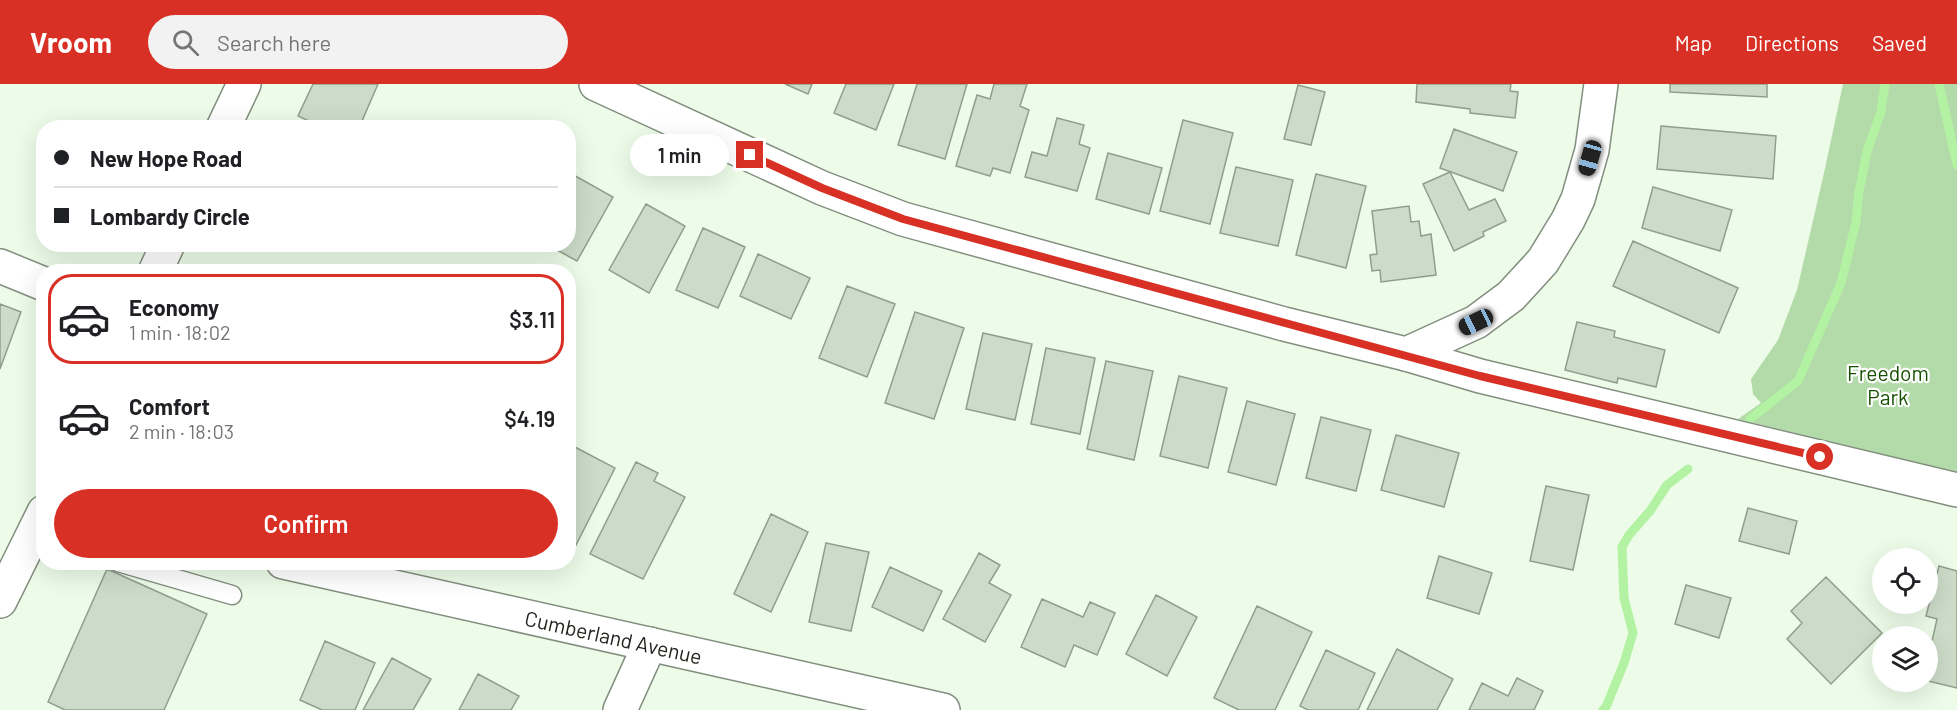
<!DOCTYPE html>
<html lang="en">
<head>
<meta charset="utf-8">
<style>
	body { margin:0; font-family:Barlow,sans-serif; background:#f2f2f2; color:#202124; height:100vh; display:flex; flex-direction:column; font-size:22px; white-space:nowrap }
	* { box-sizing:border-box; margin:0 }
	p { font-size:20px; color:#757577 }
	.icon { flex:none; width:33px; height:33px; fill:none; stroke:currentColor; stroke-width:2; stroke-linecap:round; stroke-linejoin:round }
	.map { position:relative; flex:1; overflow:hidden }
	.sheet { position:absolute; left:36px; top:180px; width:540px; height:306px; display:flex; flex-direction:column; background:#fff; border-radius:24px; box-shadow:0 6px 24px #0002 }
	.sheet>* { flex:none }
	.banner { position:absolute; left:36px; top:36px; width:540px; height:132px; border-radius:24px; box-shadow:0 6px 24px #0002; display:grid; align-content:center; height:132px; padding:0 18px; background:#fff }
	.buttons { position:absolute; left:1872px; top:464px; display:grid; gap:12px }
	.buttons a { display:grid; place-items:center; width:66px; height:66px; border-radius:50%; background:#fff; box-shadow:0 6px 24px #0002; font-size:30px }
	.end { position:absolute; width:27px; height:27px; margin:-14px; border:8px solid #d93025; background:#fff; box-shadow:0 0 0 3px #fff }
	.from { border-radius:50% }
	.bubble { position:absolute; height:42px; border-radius:21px; background:#fff; box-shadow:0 6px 24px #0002; font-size:20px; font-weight:600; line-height:42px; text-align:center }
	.car { position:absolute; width:18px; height:36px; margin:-18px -9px; border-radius:8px; box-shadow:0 0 4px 2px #0007; background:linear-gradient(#222 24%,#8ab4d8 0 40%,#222 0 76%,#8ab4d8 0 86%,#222 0) }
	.banner b { display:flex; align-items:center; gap:21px; height:57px; font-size:22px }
	.banner b+b { border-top:2px solid #e0e0e0 }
	.banner i { width:15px; height:15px; background:#202124 }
	ul { padding:10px 0 0; list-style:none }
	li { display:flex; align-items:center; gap:18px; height:90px; margin:0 12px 9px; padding:0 6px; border:3px solid transparent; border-radius:24px }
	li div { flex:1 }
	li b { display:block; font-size:22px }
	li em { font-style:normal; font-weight:600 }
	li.current { border-color:#d93025 }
	li>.icon { width:54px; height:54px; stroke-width:1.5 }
	.primary-button { display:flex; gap:12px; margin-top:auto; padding:12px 18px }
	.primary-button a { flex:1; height:69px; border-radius:36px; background:#d93025; color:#fff; font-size:24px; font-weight:600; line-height:69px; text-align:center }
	header { display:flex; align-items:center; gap:36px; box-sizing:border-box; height:84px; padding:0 30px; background:#d93025; color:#fff }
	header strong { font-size:28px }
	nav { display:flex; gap:33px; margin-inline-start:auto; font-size:21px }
	.search { width:420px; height:54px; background:#f2f2f2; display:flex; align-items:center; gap:15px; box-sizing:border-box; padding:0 21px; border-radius:33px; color:#757577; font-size:22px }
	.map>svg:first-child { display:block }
</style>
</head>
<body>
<header>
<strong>Vroom</strong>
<div class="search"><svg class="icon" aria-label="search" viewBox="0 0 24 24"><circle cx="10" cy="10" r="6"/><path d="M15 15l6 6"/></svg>Search here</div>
<nav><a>Map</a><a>Directions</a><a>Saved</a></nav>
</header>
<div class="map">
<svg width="1957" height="626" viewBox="0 0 1957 626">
	<rect width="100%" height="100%" fill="#edfce9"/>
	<path fill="#b3daa9" d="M1843,0h114v389l-219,-54 23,-16 -8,-9 -2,-15 27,-39 19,-50 27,-117z"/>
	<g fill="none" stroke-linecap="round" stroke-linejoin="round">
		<path stroke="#b3f2a2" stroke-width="9" d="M1939,0l18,81
			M1750,335l48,-38 43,-98 15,-61 3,-30 8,-41 14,-39 4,-28
			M1603,626l3,-3 18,-44 9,-30 -9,-35 -2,-51 7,-12 21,-24 17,-26 21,-16"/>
	</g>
	<path fill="#cddcc9" stroke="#919e8d" stroke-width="1.5" d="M313,0h65l-19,44h-35l-26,-12z
		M785,0h27l-4,10z
		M846,0h48l-18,46 -42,-17z
		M917,0h50l-22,75 -47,-14z
		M994,0h33l-7,22 9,4 -19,63 -17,-5 -3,8 -34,-10 21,-71 13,4z
		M1417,0h94l-1,7 8,1 -3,26 -45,-5v-4l-54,-7z
		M1670,0h97v13l-97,-5z
		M1298,1l27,7 -14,53 -27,-6z
		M1057,34l27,7 -5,19 11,4 -13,43 -52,-14 7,-25 15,4z
		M1183,36l50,13 -23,91 -50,-13z
		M1661,42l115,10 -3,43 -116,-10z
		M1454,45l63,23 -14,39 -63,-23z
		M1108,69l54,15 -13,46 -53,-15z
		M1236,83l57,13 -15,66 -58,-13z
		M1450,88l19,38 26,-11 11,22 -23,11 1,4 -30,15 -31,-67z
		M570,89l43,24 -36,64 -31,-17h22v-68z
		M1316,90l50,12 -20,82 -50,-13z
		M1653,103l79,23 -12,41 -78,-23z
		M646,120l39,22 -36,67 -40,-23z
		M1409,122l2,16 8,-1 2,15 10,-2 5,41 -55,7 -1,-12 -8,1 -2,-16 7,-1 -5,-43z
		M703,144l42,19 -27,61 -42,-18z
		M1633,157l105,47 -19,45 -106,-47z
		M758,170l52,24 -19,41 -51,-23z
		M847,202l48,18 -28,73 -48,-19z
		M0,220l21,8 -21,57z
		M915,228l49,16 -30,91 -49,-16z
		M1577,238l38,9 -1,6 51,13 -9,37 -38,-9 -1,5 -52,-13z
		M983,249l49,11 -17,76 -49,-11z
		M1046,264l49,10 -15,76 -49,-10z
		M1106,277l47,10 -19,89 -47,-11z
		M1179,292l48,12 -19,80 -48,-12z
		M1247,317l48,13 -19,71 -48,-13z
		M1321,333l50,13 -15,61 -50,-13z
		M1396,351l63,18 -15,54 -63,-17z
		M573,362l42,22 -39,77 -8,-4v-87z
		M636,378l22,11 -4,8 31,16 -42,82 -53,-25z
		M1546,402l43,9 -16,75 -43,-9z
		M1748,424l49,13 -8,33 -50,-13z
		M771,430l37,18 -37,80 -37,-18z
		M826,459l43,9 -18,79 -42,-9z
		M979,469l21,12 -11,18 22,12 -26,47 -42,-23z
		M1439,472l53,17 -13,41 -52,-16z
		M1939,482l18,5v117l-29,-7v-22l9,-40 -11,-3z
		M890,483l52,24 -19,40 -51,-24z
		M107,485l100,45 -43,96h-99l-17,-8z
		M1826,493l56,56 -51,51 -44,-45 15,-16 -11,-12z
		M1686,501l45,13 -12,40 -44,-14z
		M1156,511l41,22 -30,59 -41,-22z
		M1042,515l41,18 7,-15 25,11 -18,42 -23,-10 -9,22 -44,-20z
		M1257,522l55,26 -37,78h-36l-25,-12z
		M325,557l50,22 -20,47h-33l-22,-10z
		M1397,565l56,30 -16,31h-70z
		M1326,566l49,23 -17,37h-50l-8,-4z
		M392,574l39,21 -18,31h-50z
		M478,590l41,22 -8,14h-52z
		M1517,594l26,13 -9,19h-65l13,-27 26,13z"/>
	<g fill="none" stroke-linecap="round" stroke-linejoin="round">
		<g stroke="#828f7e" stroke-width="21">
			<path id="service" d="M118,478l114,33
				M369,498l10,-20"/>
		</g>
		<g stroke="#828f7e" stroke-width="36">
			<g id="minor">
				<path d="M596,0l226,104 81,31 381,105 122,30 70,-32 35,-26 32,-35 25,-41 10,-21 14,-49 9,-66"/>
				<path d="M0,182l44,18"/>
				<path d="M1406,270l74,22 477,114"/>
				<path id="s1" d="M283,478l660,148"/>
				<path d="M620,626l30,-66"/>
			</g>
		</g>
		<g stroke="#828f7e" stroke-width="36">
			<path id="tertiary" d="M223,44l21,-44
				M155,188l13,-28
				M0,517l44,-89"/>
		</g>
		<use href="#service" stroke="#fff" stroke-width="18"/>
		<use href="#minor" stroke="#fff" stroke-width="33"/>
		<use href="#tertiary" stroke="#fff" stroke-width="33"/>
	</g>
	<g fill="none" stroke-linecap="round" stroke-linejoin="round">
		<path stroke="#d93025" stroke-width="8" d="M750,71l72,33 81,31 577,157 340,81"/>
	</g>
	<g text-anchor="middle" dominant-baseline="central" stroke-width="4.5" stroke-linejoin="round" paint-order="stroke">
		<g font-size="21" fill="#165100" stroke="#fff">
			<text x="1888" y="288">Freedom<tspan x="1888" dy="24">Park</tspan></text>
		</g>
		<g font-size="21" fill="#21261f" stroke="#fff">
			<text stroke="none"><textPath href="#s1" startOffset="339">Cumberland Avenue</textPath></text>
		</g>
	</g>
</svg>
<div class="buttons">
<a><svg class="icon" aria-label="locate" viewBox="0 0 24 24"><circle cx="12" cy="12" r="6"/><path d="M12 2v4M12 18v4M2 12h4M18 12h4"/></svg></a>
<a><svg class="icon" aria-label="layers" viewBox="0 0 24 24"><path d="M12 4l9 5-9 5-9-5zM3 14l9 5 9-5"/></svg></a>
</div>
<i class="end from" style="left:1820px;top:373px"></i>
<i class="end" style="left:750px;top:71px"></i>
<div class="bubble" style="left:630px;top:50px;width:99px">1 min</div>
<i class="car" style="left:1590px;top:74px;rotate:196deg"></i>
<i class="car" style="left:1476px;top:238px;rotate:245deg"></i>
<div class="banner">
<b><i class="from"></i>New Hope Road</b>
<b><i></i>Lombardy Circle</b>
</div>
<section class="sheet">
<ul>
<li class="current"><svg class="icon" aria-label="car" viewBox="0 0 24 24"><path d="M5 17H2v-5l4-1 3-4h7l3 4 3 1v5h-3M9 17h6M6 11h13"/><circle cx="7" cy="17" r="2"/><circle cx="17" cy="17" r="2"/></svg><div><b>Economy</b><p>1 min · 18:02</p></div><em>$3.11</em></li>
<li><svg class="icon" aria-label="car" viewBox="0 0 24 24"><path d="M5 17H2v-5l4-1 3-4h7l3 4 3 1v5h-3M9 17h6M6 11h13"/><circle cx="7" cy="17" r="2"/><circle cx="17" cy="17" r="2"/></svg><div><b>Comfort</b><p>2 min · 18:03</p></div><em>$4.19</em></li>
</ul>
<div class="primary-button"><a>Confirm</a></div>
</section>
</div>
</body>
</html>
